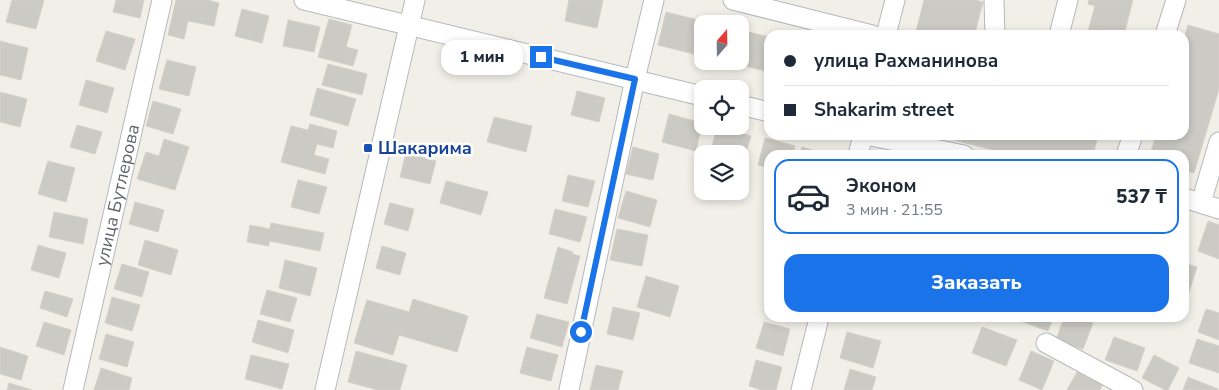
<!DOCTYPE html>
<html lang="ru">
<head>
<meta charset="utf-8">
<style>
	body { margin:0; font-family:"Nunito Sans",sans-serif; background:#f6f6f7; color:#1f2937; height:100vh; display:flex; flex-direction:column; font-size:19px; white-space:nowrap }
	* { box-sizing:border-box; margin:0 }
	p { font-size:16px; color:#747a83 }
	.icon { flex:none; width:28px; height:28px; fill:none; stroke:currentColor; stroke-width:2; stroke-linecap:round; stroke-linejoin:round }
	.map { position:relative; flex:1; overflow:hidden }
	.panel { position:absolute; left:764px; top:150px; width:425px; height:172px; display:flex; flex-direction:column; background:#fff; border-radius:15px; box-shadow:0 2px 8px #0003 }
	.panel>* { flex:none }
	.banner { position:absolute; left:764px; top:30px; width:425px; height:110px; border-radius:15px; box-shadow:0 2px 8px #0003; display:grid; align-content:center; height:110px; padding:0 20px; background:#fff }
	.needle { width:32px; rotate:20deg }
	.buttons { position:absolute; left:694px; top:15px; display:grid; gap:10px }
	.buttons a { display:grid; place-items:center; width:55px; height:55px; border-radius:10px; background:#fff; box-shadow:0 2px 8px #0003; font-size:25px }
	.end { position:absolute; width:22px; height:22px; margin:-11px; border:6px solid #1a73e8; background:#fff; box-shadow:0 0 0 2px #fff }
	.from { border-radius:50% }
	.bubble { position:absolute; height:35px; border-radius:15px; background:#fff; box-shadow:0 2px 8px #0003; font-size:16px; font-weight:800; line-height:35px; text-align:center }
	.banner b { display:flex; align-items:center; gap:18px; height:48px; font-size:19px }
	.banner b+b { border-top:1px solid #e0e1e3 }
	.banner i { width:12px; height:12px; background:#1f2937 }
	ul { padding:9px 0 0; list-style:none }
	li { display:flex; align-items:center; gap:15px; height:75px; margin:0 10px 8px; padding:0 10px; border:2px solid #e0e1e3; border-radius:15px }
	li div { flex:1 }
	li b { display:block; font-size:19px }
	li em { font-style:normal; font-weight:800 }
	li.current { border-color:#1a73e8 }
	li>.icon { width:45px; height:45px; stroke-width:1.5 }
	.action { display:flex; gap:10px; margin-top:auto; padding:10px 20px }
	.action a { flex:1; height:58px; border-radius:15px; background:#1a73e8; color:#fff; font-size:20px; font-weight:800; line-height:58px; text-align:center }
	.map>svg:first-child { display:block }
</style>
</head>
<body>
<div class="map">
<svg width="1219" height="390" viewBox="0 0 1219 390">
	<rect width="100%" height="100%" fill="#f1efe8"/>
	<path fill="#cccac5" stroke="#d6d1c6" d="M12,0h32l-8,29 -30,-7z
		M116,0h28l-4,18 -27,-6z
		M176,0h31l12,3 -5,23 -26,-5 -4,18 -16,-4z
		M569,0h34l-6,28 -32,-7z
		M924,0h51l8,2 -8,31 6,2h-66z
		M1089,0h44l-9,35h-37l8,-29 -7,-2z
		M242,9l27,7 -7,27 -27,-7z
		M666,12l48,12h-12v32l-44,-11z
		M329,19l23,6 -6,22 12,3 -5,16 -35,-9z
		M288,20l32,7 -6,25 -31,-6z
		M1188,25l31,9v55l-25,84 -10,-3v-15h-34l6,-20h28v-96z
		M740,30l29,7v35l-44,-11h15z
		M106,31l29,8 -10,31 -29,-9z
		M0,41l28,7 -7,32 -21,-5z
		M167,60l29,7 -7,29 -30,-7z
		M328,64l39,10 -5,21 -40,-10z
		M86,80l28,8 -7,25 -28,-8z
		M317,88l39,11 -8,27 -38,-11z
		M577,91l28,7 -6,24 -28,-7z
		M0,92l27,7 -7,28 -20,-5z
		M153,101l28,8 -8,25 -27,-8z
		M669,114l33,9 -6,28 -34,-9z
		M494,117l38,9 -6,26 -39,-10z
		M310,124l27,7 -4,17 -16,-4 -3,11 15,4 -4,15 -44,-12 10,-36 17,4z
		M77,125l25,7 -7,22 -25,-7z
		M717,127l34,9 -10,33 -1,-1v-14h-30z
		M935,135h163l-5,20h-81z
		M765,138l30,8 -2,9h-24v13l-11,-3z
		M164,139l25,8 -14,43 -38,-11 9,-27 13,4z
		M633,147l26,7 -6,26 -27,-6z
		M802,147l26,8h-28z
		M406,153l30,8 -6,23 -30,-7z
		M48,161l27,7 -9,34 -28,-8z
		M568,175l27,6 -7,26 -26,-6z
		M298,180l29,7 -8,27 -28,-7z
		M446,181l42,11 -7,23 -41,-12z
		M626,191l31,9 -7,27 -32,-9z
		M135,202l29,8 -6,22 -29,-8z
		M390,203l24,6 -6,22 -24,-7z
		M555,209l32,8 -7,25 -31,-8z
		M54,212l34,7 -5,25 -34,-7z
		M1208,221l11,4v34l-21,-8z
		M271,223l53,10 -4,18 -51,-10v5l-22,-4 3,-17 20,4z
		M617,229l31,6 -6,31 -32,-6z
		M145,240l33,10 -7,25 -33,-10z
		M38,245l28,8 -7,25 -28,-8z
		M382,246l24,7 -6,22 -24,-7z
		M558,247l15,5 -1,2 8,2 -13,48 -23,-6z
		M285,260l32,8 -7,28 -31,-8z
		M1184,263l13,4 -9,28 -4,-2z
		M122,264l27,8 -7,25 -28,-8z
		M646,276l33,10 -9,31 -33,-10z
		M267,290l30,8 -7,24 -30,-8z
		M45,291l28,8 -6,18 -27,-9z
		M112,297l28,8 -8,26 -27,-8z
		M413,299l55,17 -11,36 -58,-17 -6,20 -39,-12 13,-43 42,12z
		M613,307l27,6 -7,27 -26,-6z
		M1206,309l13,4v27l-21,-8z
		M537,314l32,8 -7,25 -32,-9z
		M1022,318h31l-5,13 -28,-10z
		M1064,318h15l14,5 -10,26 -27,-9z
		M258,320l36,10 -6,23 -36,-11z
		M44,322l27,8 -7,25 -28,-9z
		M764,322l26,7 -7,27 -27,-8z
		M982,327l35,13 -11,26 -34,-13z
		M847,332l34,9 -8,27 -33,-10z
		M106,334l28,8 -7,25 -28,-8z
		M1114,337l31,11 -8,23 -32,-11z
		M1197,339l22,7v27l-30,-10z
		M0,347l28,9 -7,24 -21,-6z
		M527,347l31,8 -7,26 -31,-8z
		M356,351l51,14 -7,25h-22l-30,-8z
		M1031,351l23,10 -12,29 -23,-10z
		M251,355l38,9 -7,25 -37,-10z
		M1154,355l25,13 -11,22h-3l-23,-12z
		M756,360l26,7 -6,23h-14l-13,-4z
		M596,365l27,6 -5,19h-28z
		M101,368l31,10 -3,12h-35z
		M850,369l26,8 -4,13h-28z
		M1077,372l25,13 -2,5h-33z
		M1188,377l30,12 -1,1h-34z
		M9,383l23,7h-25z"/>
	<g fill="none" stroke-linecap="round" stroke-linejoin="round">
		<g stroke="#b5b8bc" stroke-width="21">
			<g id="minor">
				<path d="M304,0l398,96"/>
				<path d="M733,0l139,35"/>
				<path d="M994,0l1,35"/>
				<path d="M886,35l9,-35"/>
				<path d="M1059,35l9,-35"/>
				<path d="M1165,35l11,-35"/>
				<path d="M740,105l29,7"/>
				<path d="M866,135l98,20"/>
				<path d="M858,155l5,-20"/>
				<path d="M1126,155l7,-20"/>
				<path d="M1184,198l35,11"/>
				<path d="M1201,203l18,-61"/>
				<path d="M1046,343l87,47"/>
				<path id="s1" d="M73,390l89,-390"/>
				<path d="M325,390l90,-390"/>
				<path d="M569,390l66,-311 19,-79"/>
				<path d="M801,390l18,-72"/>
			</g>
		</g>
		<use href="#minor" stroke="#fff" stroke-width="19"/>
	</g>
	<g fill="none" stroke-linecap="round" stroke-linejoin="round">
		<path stroke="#1a73e8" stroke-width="6" d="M541,57l94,22 -54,253"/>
	</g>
	<rect fill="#1a4fb4" stroke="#fff" stroke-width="2" x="363" y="143" width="10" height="10" rx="2.5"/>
	<g text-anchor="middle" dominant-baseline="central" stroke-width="5" stroke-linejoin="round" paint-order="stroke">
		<g font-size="18" font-weight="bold" fill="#164399" stroke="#fff" text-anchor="start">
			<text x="378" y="148">Шакарима</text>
		</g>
		<g font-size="18" fill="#5f6368" stroke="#fff">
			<text stroke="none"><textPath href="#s1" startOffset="200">улица Бутлерова</textPath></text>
		</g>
	</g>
</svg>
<div class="buttons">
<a><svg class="needle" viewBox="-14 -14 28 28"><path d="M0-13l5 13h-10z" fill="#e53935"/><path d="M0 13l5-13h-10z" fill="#747a83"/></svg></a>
<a><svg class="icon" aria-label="locate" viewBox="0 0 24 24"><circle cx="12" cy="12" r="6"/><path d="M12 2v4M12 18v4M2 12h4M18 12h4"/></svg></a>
<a><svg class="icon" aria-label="layers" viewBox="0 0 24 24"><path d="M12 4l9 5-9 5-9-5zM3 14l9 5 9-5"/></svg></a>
</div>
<i class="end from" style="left:581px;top:332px"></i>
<i class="end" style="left:541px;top:57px"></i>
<div class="bubble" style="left:441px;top:40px;width:82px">1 мин</div>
<div class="banner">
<b><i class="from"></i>улица Рахманинова</b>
<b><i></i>Shakarim street</b>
</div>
<section class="panel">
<ul>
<li class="current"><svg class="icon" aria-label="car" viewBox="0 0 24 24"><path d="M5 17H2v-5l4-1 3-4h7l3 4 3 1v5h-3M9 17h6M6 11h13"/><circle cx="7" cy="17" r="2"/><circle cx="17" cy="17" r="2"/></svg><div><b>Эконом</b><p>3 мин · 21:55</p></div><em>537 ₸</em></li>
</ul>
<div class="action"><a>Заказать</a></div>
</section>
</div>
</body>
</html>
